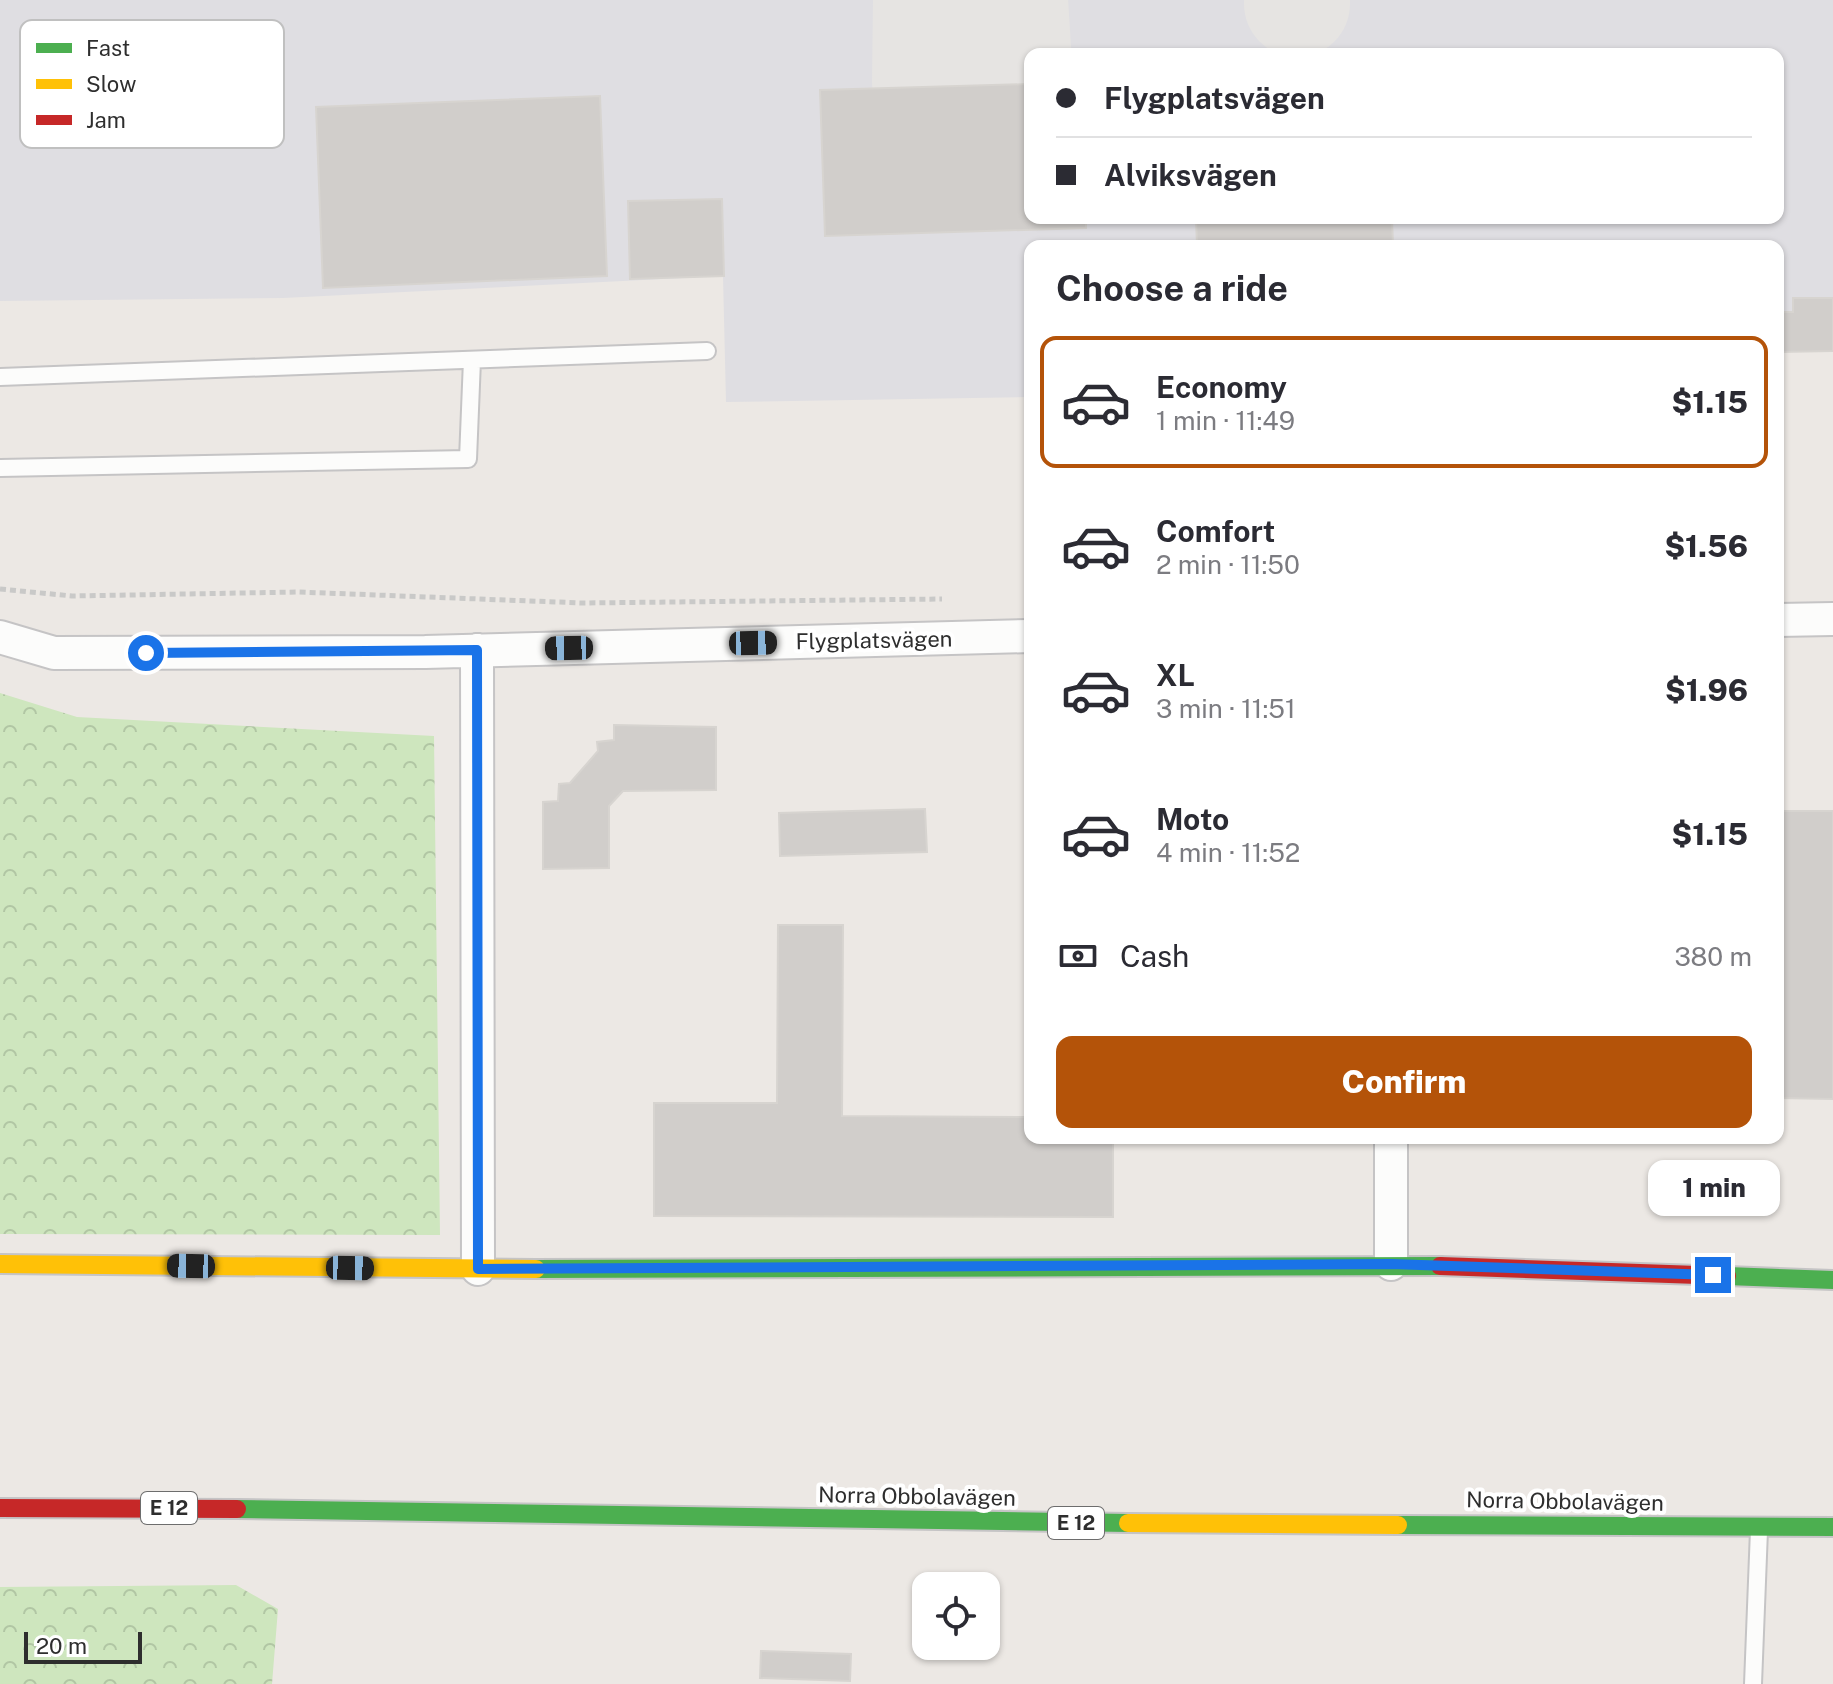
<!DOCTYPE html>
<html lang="en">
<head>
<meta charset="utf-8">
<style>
	body { margin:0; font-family:"Public Sans",sans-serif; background:#f7f7f7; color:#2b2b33; height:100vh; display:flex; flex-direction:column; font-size:30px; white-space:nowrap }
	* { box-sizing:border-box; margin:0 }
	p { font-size:26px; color:#7c7c81 }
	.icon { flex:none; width:44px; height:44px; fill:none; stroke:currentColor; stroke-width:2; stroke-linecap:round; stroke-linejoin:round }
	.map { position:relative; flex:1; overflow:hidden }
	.panel { position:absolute; left:1024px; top:240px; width:760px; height:904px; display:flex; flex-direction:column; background:#fff; border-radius:16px; box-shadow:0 2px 6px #0004 }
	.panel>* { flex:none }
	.hud { position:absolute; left:1024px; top:48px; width:760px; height:176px; border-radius:16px; box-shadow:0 2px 6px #0004; display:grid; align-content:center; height:176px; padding:0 32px; background:#fff }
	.tools { position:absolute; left:912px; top:1572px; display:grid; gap:16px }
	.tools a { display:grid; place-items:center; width:88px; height:88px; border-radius:16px; background:#fff; box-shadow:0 2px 6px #0004; font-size:40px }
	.scale { position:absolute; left:24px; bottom:20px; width:118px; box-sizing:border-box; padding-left:8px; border:4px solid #2e2e2e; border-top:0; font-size:22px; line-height:28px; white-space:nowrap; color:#2e2e2e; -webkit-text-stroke:6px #fff; paint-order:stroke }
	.end { position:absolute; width:36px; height:36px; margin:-18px; border:10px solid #1a73e8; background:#fff; box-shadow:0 0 0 4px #fff }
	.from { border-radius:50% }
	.bubble { position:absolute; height:56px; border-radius:16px; background:#fff; box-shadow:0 2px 6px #0004; font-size:26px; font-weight:800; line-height:56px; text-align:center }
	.car { position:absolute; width:24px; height:48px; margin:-24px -12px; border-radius:10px; box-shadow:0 0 6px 2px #0007; background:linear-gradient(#222 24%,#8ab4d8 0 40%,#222 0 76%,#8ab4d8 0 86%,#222 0) }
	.hud b { display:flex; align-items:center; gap:28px; height:76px; font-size:30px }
	.hud b+b { border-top:2px solid #e1e1e2 }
	.hud i { width:20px; height:20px; background:#2b2b33 }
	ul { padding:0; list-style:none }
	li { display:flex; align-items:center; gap:24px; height:132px; margin:0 16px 12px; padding:0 16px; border:4px solid transparent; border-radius:16px }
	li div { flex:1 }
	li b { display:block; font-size:30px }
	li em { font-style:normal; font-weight:800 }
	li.active { border-color:#b45309 }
	li>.icon { width:72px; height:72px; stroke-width:1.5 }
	h2 { padding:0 32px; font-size:36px; line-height:96px }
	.pay { display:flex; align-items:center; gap:20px; height:88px; padding:0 32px; font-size:30px }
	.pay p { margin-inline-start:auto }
	.primary-button { display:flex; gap:16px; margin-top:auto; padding:16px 32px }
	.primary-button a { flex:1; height:92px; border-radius:16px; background:#b45309; color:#fff; font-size:32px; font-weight:800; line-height:92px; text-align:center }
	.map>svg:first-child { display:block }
</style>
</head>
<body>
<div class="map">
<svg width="1833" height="1684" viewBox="0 0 1833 1684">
	<defs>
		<pattern id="forest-crowns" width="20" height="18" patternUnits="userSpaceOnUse" patternTransform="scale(2)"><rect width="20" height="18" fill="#cee6be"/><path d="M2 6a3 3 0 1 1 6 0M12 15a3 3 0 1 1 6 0" fill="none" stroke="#b1c6a4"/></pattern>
	</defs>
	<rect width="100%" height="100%" fill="#ece8e4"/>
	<path fill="#dfdee2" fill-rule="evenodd" d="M0,0h1833v351l-55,1v-106h-748v151l-304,5 -3,-126 -440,22 -283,3zM1030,54h748v164h-748z"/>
	<path fill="url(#forest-crowns)" d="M0,693l77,24 357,19 6,499 -440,-1z
		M236,1585l42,24 -6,75h-272v-97z"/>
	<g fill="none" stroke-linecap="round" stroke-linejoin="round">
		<path stroke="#e6e4e2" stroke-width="106" d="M1015,0l5,79
			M1297,0v4
			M925,82l1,-82"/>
	</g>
	<path fill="#d1cecb" stroke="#d7d4d0" stroke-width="2" d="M1030,84v134h56v10l-261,8 -5,-146z
		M600,96l7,180 -284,12 -7,-181z
		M722,199l2,77 -94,3 -2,-78z
		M1196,218h196l1,28h-196z
		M1793,298h40v53l-55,1v-40h15z
		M614,725l102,2v63l-93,1 -14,15v62l-66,1v-67l15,-1 1,-17 11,-1 28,-32 -1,-9 17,-2z
		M925,809l2,43 -147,4 -1,-43z
		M1778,811h55v288l-55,-1z
		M778,925h65l-1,191 188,1v21h83v79l-459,-1v-113h123z
		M761,1651l90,3 -1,27 -90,-3z"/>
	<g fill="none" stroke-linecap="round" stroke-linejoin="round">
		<g stroke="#c5c4c5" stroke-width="20">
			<path id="lane" d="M0,377l707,-26
				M0,468l468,-9 4,-99
				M1753,1684l6,-154"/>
		</g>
		<g stroke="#c5c4c5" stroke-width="36">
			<path id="street" d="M1778,620l55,-1
				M0,637l54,16 371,-1 605,-16
				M477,650l1,619
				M1391,1138v126"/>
		</g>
		<g stroke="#c5c4c5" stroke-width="22">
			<path id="fast" d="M536,1269l904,-3
				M1727,1276l106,4
				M237,1509l891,14
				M1398,1525l435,2"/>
		</g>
		<g stroke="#c5c4c5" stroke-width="22">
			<path id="slow" d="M0,1264l536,5
				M1128,1523l270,2"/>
		</g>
		<g stroke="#c5c4c5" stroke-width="22">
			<path id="jam" d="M1440,1266l287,10
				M0,1508l237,1"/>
		</g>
		<path stroke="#c9c9c8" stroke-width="5" stroke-dasharray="6 4" stroke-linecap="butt" d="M0,589l72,7 227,-4 283,11 360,-4"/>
		<use href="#lane" stroke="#fcfcfb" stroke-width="16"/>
		<use href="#street" stroke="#fcfcfb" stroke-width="32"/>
		<use href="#fast" stroke="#4caf50" stroke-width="18"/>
		<use href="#slow" stroke="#ffc107" stroke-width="18"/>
		<use href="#jam" stroke="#c62828" stroke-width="18"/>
	</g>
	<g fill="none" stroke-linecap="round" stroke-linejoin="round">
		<path stroke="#1a73e8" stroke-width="10" d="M146,653l331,-3 1,619 913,-5 322,11"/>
	</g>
	<g text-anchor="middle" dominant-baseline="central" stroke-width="8" stroke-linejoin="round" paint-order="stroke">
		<g fill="#fff" stroke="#6d6d6d" stroke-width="2">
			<rect x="141" y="1492" width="56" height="32" rx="6"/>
			<rect x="1048" y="1507" width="56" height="32" rx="6"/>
		</g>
		<g font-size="20" font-weight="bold" fill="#2e2e2e">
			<text x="169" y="1508">E 12</text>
			<text x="1076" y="1523">E 12</text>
		</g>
		<g font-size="22" fill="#2e2e2e" stroke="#fff">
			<text transform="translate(874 640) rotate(-1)">Flygplatsvägen</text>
			<text transform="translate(917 1496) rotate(1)">Norra Obbolavägen</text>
			<text transform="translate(1565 1501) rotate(1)">Norra Obbolavägen</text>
		</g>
	</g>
	<rect x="20" y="20" width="264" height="128" rx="12" fill="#fff" stroke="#c0c0c0" stroke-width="2"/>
	<rect x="36" y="43" width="36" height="10" fill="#4caf50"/>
	<rect x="36" y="79" width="36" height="10" fill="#ffc107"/>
	<rect x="36" y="115" width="36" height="10" fill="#c62828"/>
	<g font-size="22" fill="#2e2e2e">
		<text x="86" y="56">Fast</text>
		<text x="86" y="92">Slow</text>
		<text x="86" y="128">Jam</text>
	</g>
</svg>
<div class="tools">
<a><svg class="icon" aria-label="locate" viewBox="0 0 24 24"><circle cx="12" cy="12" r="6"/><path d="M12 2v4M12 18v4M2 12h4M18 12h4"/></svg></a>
</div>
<div class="scale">20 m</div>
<i class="end from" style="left:146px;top:653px"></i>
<i class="end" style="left:1713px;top:1275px"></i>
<div class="bubble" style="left:1648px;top:1160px;width:132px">1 min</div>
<i class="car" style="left:753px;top:643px;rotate:89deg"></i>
<i class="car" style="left:569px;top:648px;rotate:269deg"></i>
<i class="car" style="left:191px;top:1266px;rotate:271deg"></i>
<i class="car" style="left:350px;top:1268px;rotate:91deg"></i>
<div class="hud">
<b><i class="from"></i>Flygplatsvägen</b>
<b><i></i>Alviksvägen</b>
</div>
<section class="panel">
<h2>Choose a ride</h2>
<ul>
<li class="active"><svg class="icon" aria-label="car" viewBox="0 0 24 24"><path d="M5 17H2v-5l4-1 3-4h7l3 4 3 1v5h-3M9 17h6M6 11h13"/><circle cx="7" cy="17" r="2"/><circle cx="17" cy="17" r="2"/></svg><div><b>Economy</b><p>1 min · 11:49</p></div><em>$1.15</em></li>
<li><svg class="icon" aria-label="car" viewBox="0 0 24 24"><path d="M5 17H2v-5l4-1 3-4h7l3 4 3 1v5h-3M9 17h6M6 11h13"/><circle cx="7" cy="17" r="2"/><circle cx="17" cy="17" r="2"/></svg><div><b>Comfort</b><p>2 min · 11:50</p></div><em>$1.56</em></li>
<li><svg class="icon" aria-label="car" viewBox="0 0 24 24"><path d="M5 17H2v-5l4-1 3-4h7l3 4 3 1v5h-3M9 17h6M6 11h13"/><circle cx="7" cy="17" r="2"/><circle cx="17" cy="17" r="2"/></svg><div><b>XL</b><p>3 min · 11:51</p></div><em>$1.96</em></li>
<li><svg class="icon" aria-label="car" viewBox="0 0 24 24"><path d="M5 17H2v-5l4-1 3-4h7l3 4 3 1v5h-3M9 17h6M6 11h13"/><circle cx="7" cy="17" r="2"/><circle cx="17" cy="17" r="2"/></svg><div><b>Moto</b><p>4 min · 11:52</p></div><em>$1.15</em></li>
</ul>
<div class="pay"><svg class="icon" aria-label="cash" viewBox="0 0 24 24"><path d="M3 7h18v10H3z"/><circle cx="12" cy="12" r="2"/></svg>Cash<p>380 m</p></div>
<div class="primary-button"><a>Confirm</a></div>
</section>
</div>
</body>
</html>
